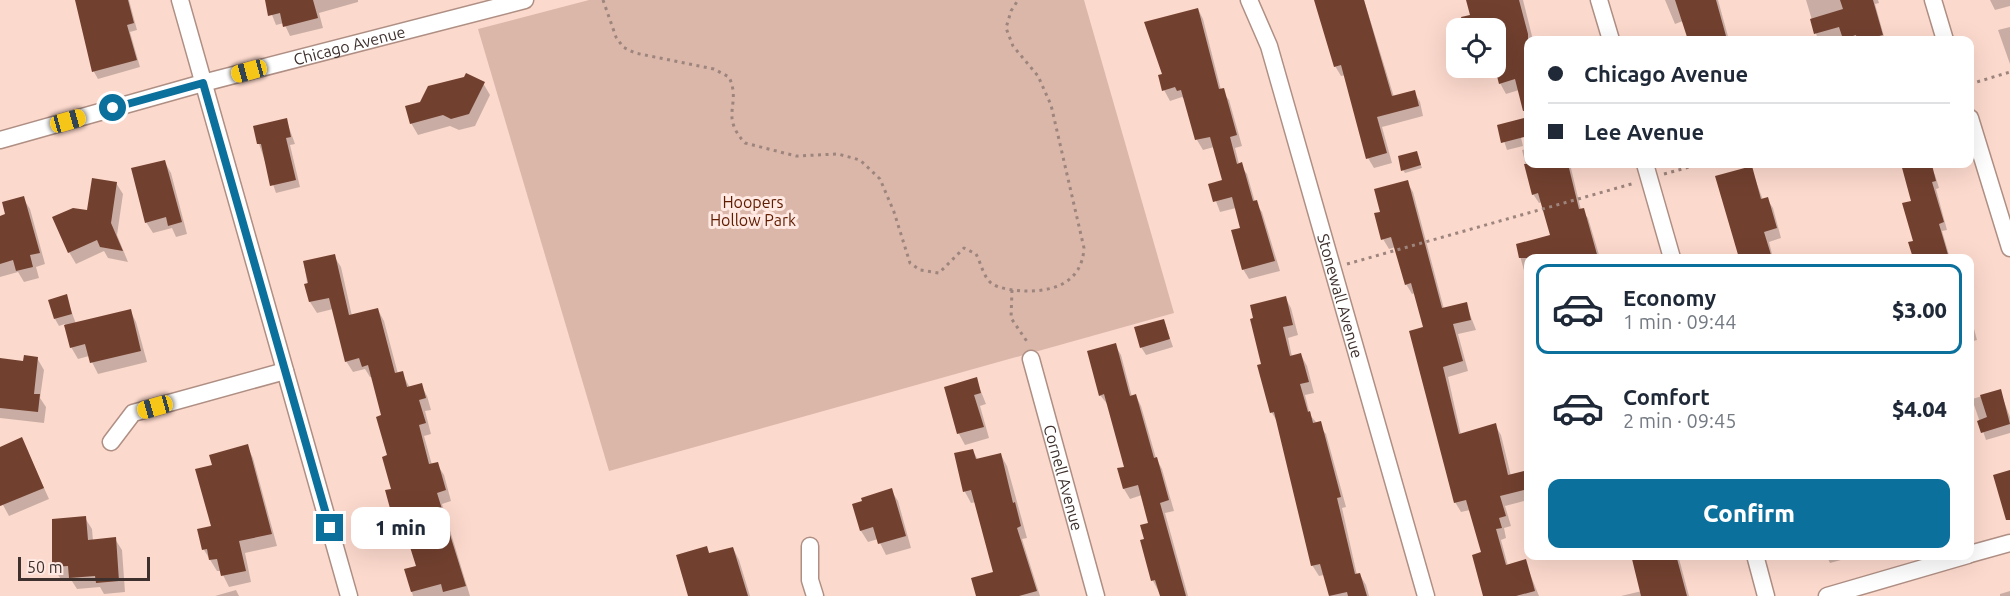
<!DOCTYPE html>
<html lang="en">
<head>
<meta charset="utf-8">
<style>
	body { margin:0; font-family:Ubuntu,sans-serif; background:#f2f2f3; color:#1f2937; height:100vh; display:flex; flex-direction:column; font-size:22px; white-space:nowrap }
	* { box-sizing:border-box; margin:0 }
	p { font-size:20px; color:#747a83 }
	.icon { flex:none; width:33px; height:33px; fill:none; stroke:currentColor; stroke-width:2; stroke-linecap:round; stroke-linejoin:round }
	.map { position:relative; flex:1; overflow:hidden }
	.panel { position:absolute; left:1524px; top:254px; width:450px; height:306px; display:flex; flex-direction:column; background:#fff; border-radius:12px; box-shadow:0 6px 24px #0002 }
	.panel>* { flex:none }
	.top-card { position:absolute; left:1524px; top:36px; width:450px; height:132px; border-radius:12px; box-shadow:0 6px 24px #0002; display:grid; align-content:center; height:132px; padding:0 24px; background:#fff }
	.fabs { position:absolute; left:1446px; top:18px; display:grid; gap:12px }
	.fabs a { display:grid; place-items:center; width:60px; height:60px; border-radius:12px; background:#fff; box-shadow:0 6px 24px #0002; font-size:30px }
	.scale { position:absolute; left:18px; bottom:15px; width:132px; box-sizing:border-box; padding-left:6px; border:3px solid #3e302c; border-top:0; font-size:16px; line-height:21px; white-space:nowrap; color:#3e302c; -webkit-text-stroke:4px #ffe9e2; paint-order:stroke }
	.end { position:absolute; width:27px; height:27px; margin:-14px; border:8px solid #0c709d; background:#fff; box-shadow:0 0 0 3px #fff }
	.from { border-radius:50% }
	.bubble { position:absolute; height:42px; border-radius:12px; background:#fff; box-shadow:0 6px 24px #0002; font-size:20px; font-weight:800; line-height:42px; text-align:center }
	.car { position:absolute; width:18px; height:36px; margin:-18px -9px; border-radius:8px; box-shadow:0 0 4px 2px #0007; background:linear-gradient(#f5c518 24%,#345 0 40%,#f5c518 0 76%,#345 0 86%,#f5c518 0) }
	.top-card b { display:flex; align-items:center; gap:21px; height:57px; font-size:22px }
	.top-card b+b { border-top:2px solid #e0e1e3 }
	.top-card i { width:15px; height:15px; background:#1f2937 }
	ul { padding:10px 0 0; list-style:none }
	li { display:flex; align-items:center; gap:18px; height:90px; margin:0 12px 9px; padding:0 12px; border:3px solid transparent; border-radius:12px }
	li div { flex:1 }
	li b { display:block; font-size:22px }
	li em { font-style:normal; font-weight:800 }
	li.active { border-color:#0c709d }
	li>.icon { width:54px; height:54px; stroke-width:1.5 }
	.primary-button { display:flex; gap:12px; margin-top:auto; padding:12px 24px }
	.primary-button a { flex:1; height:69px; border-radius:12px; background:#0c709d; color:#fff; font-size:24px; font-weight:800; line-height:69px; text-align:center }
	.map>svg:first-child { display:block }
</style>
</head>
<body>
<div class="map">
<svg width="2010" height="596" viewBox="0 0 2010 596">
	<rect width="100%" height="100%" fill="#fcd9cd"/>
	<path fill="#dbb7aa" d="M589,0h495l90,313 -565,158 -131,-442z"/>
	<path fill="#0003" d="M77,0h52l8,30 -7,2 10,35 -42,12 -4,-7z
		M266,0h92v2l-39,11 4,15 -33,8 -6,-13 -8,2z
		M1317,0h47l30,97 20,-5 6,10 3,14 -41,11 10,36 -18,5 -6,-10 -22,-83 -5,1 -6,-10z
		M1468,0h55l10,40h-5v83l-9,-33 -13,4 -6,-11 -4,-17v-38h-31l-3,-10 10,-2z
		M1665,0h53l11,40h-40l-6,-19 -8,3z
		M1806,0h72l1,3 -4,1 10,36h-67z
		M1990,0h20v6l-15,4z
		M1198,9l5,10 18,71 8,10 13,46 -7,2 4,16 8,10 8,28 7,10 18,59 -31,8 -6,-10 -2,-40 -5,-21 -16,4 -10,-27 13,-4 -9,-34 -11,3 -6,-10 -11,-40 -4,-3 -12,4 -6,-11v-15z
		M2010,27v37l-12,-34z
		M483,83l7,12 -15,31 -16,4 -9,-4 -32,9 -7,-12z
		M286,119l9,25 -5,1 10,42 -24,6 -17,-49z
		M1499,126l20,3 4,17 -16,4z
		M1528,149v15h42l11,46 7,8 12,40h-72v27l-11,-40 35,-9 -10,-34 -3,1 -6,-9 -11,-44z
		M1418,156l4,12 -17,5 -2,-3z
		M164,161l7,12 16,61 -11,3 -4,-9 -19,5 -7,-11z
		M1902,164h27l6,11 4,13 -3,1 11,41 -5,1 8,27h-36l-1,-56z
		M1751,168l12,32 4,-1 6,9 8,30 -12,4 4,16h-32z
		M1407,182l6,10 31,117 22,-5 10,26 -18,4 10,37 -20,6 13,58 34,-10 6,10 10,41 17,-4v28l-23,6 6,20 -7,2 2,10 -5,2 7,26 17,-5 14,35h-56l-1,-43 -12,-43 -9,2 -6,-10 -30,-174 -10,-35 -3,1 -6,-10 -10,-37 -7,2 -6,-10 -1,-26z
		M116,183l7,11 -6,41 11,27 -20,-4 -4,-7 -28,13 -7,-12 19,-40z
		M23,198l7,11 15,55 -9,3 3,11 -15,4 -6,-10 -18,5v-60l7,-2z
		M334,256l7,11 11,49 26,-6 6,11 14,53 4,-1 8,15 11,-3 6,11 4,14 -6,1 6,23 -7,2 8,29 5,-1 7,11 7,26 -9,3 28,92h-57l-7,-26 11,-3 1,-20 -7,-27 -12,3 -6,-11 -6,-21 6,-1 -10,-74 -10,-39h-3l-5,-8 -12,3 -7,-11 -13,-52 -16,4 -7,-11 -6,-39z
		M66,296l10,28 54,-14 6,12 11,40 -49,12 -9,-18 -11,3 -7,-12 -6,-23 -6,2 -4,-7z
		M1285,297l6,11 7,27 -10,3 4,19 9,-2 6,11 7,27 -9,2 5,20 16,19 20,73 -4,1 15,67h3l6,10 3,11h-39l-6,-21 -5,1 -7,-11 -34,-142 -6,-10 -13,-47 4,-1z
		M1970,314l7,26 -7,2z
		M1164,321l9,26 -27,8 -5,-8z
		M1115,345l6,10 11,42 4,-1 5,10 15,52 6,11 12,42 -9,2 23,83h-27l-8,-15 -11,-40 4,-1 4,-16 -8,-29 -12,4 -6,-10 -5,-20 7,-1 -18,-63 -8,-10z
		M37,358l7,12 -4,28 6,9 -2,16 -44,-5v-58l24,3z
		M976,379l10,25 -6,2 9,32 -24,7 -6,-11 -13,-46z
		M2000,391l10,26v16l-24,7 -14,-41z
		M22,439l27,60 -40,17 -6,-11 -3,1v-58z
		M247,446l6,12 24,88 -32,7 6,29 -22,5 -8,-16h-4l-13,-21 9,-23 1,-61z
		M973,451l5,9 23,-5 6,11 20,72 -5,1 18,57h-62l17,-23 -19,-71 -5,1 -6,-11 -9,-38z
		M891,490l7,11 13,47 -25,7 -8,-16 -10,3 -7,-11 -7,-26z
		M85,518l7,11 1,12 22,-2 7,11 3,42 -21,2 -4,-7 -23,2 -7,-11h-10l-7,-11v-46z
		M706,548l4,6 23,-6 6,12 11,36h-61z
		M1632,555h46l11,41h-68l21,-5z
		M1826,555h33l-29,8z
		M236,590l3,6h-24z
		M2010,591v5h-10v-2z"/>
	<path fill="#72402f" d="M75,0h53l6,23 -7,2 10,35 -45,12z
		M265,0h48l5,18 -35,9 -3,-14 -12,3z
		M1314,0h50l28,96 23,-6 4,16 -42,11 10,36 -21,6 -25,-94 -7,2z
		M1466,0h53l9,34v76l-5,1 -8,-32 -16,5 -3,-12v-44h-32l-3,-11 9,-2z
		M1675,0h41l10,36 -14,4h-24z
		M1840,0h33l10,35 -20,5h-6l-1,-5 -13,4 -4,-12 -25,7 -4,-15 33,-10z
		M1198,8l21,81 5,-1 13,47 -7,2 7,27 5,-2 11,39 4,-1 18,61 -33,9 -11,-40 9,-2 -8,-31 -19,5 -5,-18 14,-4 -12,-43 -15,3 -14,-50 -4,1 -2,-4 -13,4 -4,-16 4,-1 -18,-52z
		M466,73l19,9 -16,32 -18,5 -8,-4 -33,9 -5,-18 15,-4 8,-16 36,-9z
		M1528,117v19l-27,7 -4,-18z
		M287,118l4,19 -5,1 10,42 -26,6 -9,-42h-4l-4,-18z
		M1417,151l4,14 -20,6 -3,-15z
		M165,160l17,62 -14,4 -2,-9 -21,6 -14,-55z
		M1524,164h44l11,45 5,-1 14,50h-79l-3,-14 34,-9 -12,-42 -6,2z
		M1901,164h20l1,4 10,-3 4,16 -4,1 12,40 -5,2 10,34h-36l-5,-16 5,-1 -11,-38 9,-2z
		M1752,166l9,33 7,-2 9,31 -13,4 8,26h-33l-24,-82z
		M92,178l25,4 -6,41 12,28 -23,-4 -3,-7 -29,13 -16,-36 21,-9 14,2z
		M1408,180l34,128 25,-6 4,18 -18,4 10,37 -20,6 16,67 37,-11 12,52 20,-5v19l-28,7 6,20 -7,2 3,10 -6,1 10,36 20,-6 9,32 -19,5h-33l-11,-41 9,-3 -15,-52 -12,3 -45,-172 14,-4 -12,-44 -6,2 -14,-48 -10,3 -7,-27 6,-1 -6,-23z
		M24,196l16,57 -10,2 3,12 -17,4 -3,-11 -13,4v-48l5,-2 -3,-12z
		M335,254l14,61 29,-7 17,65 8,-2 4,16 15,-4 4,15 -7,2 7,23 -7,2 10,39 9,-2 8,28 -9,3 29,93 -23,6 -2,-8 -30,8 -7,-23 12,-3 -6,-19 7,-1 -10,-38 -16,4 -6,-22 6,-1 -9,-32 5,-2 -11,-38 5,-2 -13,-50 -6,2 -3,-9 -14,4 -16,-64 -20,4 -5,-18 4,-1 -5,-22z
		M67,294l5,20 -18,5 -6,-19z
		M1286,296l7,29 -10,2 7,29 11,-3 8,29 -9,2 8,28 2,-1 3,12 8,-2 20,76 -4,1 18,76 5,-1 7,23h-19l-1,-4 -18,4 -9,-32 -9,2 -37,-154 -4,1 -13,-48 4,-1 -11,-45 3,-1 -3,-13z
		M131,309l10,42 -51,12 -5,-19 -15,4 -6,-23z
		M1164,319l6,20 -30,9 -6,-21z
		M1116,343l14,53 6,-2 18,64 3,-1 12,43 -9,3 26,93h-26l-5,-16 -4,1 -11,-41 4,-1 -4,-14 8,-2 -10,-38 -15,4 -6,-21 7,-1 -20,-73 -5,2 -12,-45z
		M24,355l14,2 -4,37h6l-2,18 -38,-4v-50l23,3z
		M977,377l4,16 -7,2 10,32 -27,7 -13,-47z
		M2001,389l9,35 -29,9 -4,-12 10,-4 -7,-22z
		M22,437l22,51 -44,18v-59z
		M248,444l24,90 -33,7 7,30 -25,5 -4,-17 -8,1 -2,-11 -5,1 -5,-21 14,-3 -16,-57 17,-4 -3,-10z
		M973,449l3,10 25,-6 12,50 2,-1 6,24 -4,2 20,63 -18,5h-43l-5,-18 22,-6 -22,-82 -8,2 -9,-39z
		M2010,470v50h-4l-13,-45z
		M892,488l14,48 -28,8 -5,-17 -13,4 -8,-27 10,-3 -1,-3z
		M86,516l2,24 28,-3 3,44 -23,2 -1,-7 -26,2 -1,-12 -16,1v-48z
		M707,546l2,7 24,-6 15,49h-60l-12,-41z
		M1631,555h45l11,41h-46z"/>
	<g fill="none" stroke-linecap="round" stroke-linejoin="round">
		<g stroke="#af8f84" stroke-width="19">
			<g id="minor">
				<path d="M180,0l169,596"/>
				<path id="s1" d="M1249,0l20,46 157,550"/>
				<path d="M1599,0l12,40"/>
				<path d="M1933,0l12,40"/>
				<path d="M1970,118l40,130"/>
				<path id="s2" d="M0,140l203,-57 322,-83"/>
				<path d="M1645,164l27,94"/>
				<path id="s3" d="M1031,359l65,237"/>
				<path d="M111,442l22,-29 152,-42"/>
				<path d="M810,546v34l5,16"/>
				<path d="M1970,554l40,-11"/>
				<path d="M1755,555l11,41"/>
				<path d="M1827,596l141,-41"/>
			</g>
		</g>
		<path stroke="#9d857d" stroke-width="3" stroke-dasharray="3 4.5" stroke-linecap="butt" d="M603,0l13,37 7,10 12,6 79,16 15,8c13,28 -10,38 16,66l51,13 42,-2 22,6 20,19 14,33 16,51 10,7 19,3 25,-25 12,6c5,9 7,22 15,29 8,6 22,7 32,8 30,1 59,-8 61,-43l-33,-143 -13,-29 -25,-30 -7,-18 5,-17 7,-11
			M1970,84l40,-12
			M1664,174l36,-10
			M1347,264l288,-81
			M1012,290l-1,28 17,25"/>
		<use href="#minor" stroke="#fff" stroke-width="16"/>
	</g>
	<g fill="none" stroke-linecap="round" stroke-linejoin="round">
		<path stroke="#0c709d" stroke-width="8" d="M113,108l90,-25 127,445"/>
	</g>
	<g text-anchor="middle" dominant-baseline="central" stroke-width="6" stroke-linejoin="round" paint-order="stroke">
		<g font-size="16" fill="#3e302c" stroke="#ffe9e2">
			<text stroke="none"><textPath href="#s2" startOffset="362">Chicago Avenue</textPath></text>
			<text stroke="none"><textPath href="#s1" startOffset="310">Stonewall Avenue</textPath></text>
			<text stroke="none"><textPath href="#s3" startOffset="123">Cornell Avenue</textPath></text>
		</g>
		<g font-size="16" fill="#5f1c00" stroke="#ffe9e2">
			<text x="753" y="202">Hoopers<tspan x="753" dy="18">Hollow Park</tspan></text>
		</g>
	</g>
</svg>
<div class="fabs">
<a><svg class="icon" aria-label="locate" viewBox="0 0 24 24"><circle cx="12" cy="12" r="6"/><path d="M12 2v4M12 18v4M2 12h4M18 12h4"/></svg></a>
</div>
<div class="scale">50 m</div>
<i class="end from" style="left:113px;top:108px"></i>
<i class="end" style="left:330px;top:528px"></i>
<div class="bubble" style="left:351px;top:507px;width:99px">1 min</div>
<i class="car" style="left:249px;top:71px;rotate:255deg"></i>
<i class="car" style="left:68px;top:121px;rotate:74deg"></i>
<i class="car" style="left:155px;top:407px;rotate:254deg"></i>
<div class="top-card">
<b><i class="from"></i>Chicago Avenue</b>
<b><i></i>Lee Avenue</b>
</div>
<section class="panel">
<ul>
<li class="active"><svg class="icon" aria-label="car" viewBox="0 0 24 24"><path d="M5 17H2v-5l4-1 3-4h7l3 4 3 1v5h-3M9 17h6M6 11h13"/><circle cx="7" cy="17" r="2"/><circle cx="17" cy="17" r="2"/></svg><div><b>Economy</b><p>1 min · 09:44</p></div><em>$3.00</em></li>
<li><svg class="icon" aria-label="car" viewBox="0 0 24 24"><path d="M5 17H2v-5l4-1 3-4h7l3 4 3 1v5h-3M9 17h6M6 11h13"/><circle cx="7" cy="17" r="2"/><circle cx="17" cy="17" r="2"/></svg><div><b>Comfort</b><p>2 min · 09:45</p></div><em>$4.04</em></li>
</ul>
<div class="primary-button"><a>Confirm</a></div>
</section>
</div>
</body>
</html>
